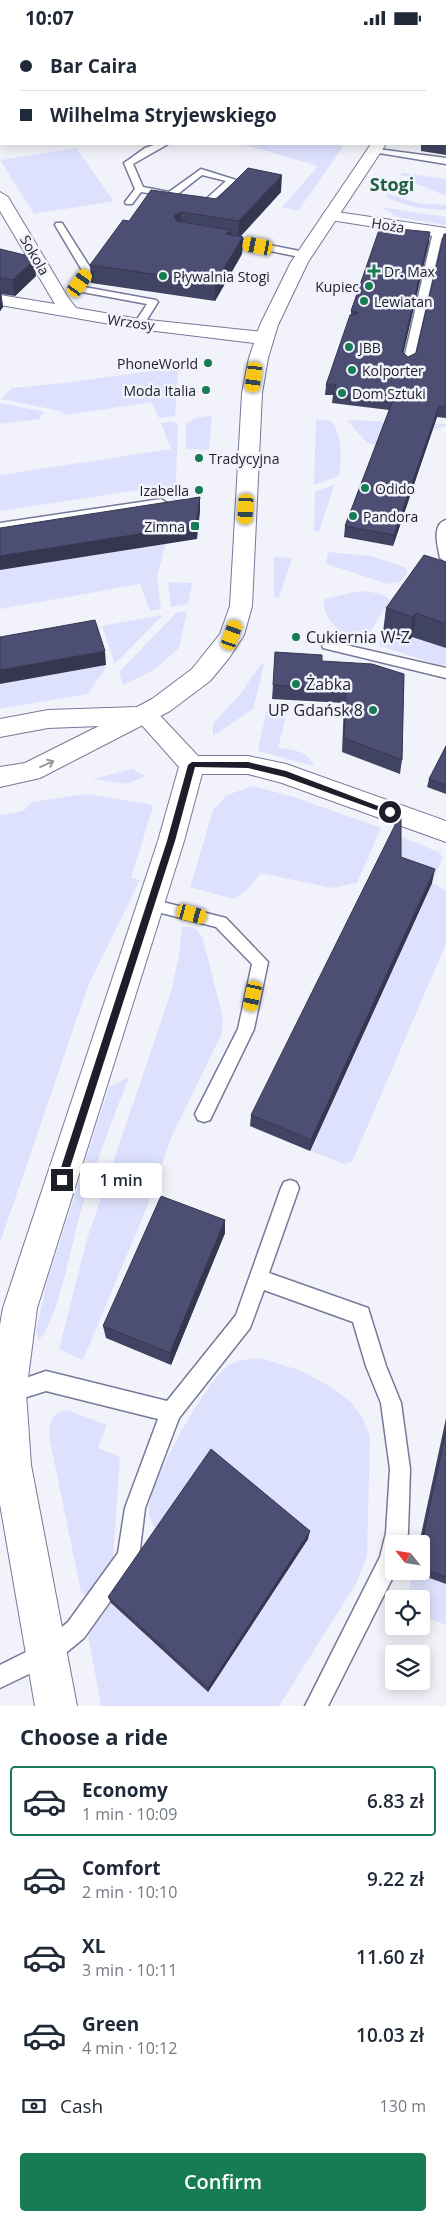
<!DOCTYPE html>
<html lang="en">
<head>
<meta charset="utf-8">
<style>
	body { margin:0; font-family:"Open Sans",sans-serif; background:#f6f6f7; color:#1f2937; height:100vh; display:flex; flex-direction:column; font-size:19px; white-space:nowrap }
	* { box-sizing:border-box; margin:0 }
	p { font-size:16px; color:#747a83 }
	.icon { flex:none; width:28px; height:28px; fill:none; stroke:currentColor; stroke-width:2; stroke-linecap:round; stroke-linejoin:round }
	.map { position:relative; height:1671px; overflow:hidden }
	.panel { display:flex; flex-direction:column; background:#fff; flex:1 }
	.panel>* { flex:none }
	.top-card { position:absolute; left:0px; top:0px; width:446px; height:110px; box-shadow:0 2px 12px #0003; display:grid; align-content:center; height:110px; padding:0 20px; background:#fff }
	.needle { width:32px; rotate:300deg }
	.buttons { position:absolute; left:385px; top:1500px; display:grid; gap:10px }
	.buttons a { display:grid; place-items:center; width:45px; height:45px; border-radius:5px; background:#fff; box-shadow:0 2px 12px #0003; font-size:25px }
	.end { position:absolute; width:22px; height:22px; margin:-11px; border:6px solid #1d1e2a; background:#fff; box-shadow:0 0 0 2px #fff }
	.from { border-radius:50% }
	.bubble { position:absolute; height:35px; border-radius:5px; background:#fff; box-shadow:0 2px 12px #0003; font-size:16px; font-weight:600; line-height:35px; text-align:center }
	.car { position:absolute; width:15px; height:30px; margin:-15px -8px; border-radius:6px; box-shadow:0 0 4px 1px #0007; background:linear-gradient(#f5c518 24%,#345 0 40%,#f5c518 0 76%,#345 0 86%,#f5c518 0) }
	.top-card b { display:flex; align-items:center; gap:18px; height:48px; font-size:19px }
	.top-card b+b { border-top:1px solid #e0e1e3 }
	.top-card i { width:12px; height:12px; background:#1f2937 }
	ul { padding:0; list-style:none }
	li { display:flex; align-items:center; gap:15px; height:70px; margin:0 10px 8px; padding:0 10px; border:2px solid transparent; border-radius:5px }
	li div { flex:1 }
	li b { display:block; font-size:19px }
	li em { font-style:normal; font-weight:600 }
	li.active { border-color:#177b53 }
	li>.icon { width:45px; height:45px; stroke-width:1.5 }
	h2 { padding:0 20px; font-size:22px; line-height:60px }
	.pay { display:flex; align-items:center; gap:12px; height:55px; padding:0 20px; font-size:19px }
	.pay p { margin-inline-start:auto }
	.cta { display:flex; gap:10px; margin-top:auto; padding:10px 20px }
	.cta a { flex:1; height:58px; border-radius:5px; background:#177b53; color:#fff; font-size:20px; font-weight:600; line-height:58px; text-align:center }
	.status { display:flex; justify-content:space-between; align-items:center; height:35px; padding:0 25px; background:#fff; direction:ltr }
	.status svg { height:14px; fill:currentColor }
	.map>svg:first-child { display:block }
</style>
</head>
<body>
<div class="status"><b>10:07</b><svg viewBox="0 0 49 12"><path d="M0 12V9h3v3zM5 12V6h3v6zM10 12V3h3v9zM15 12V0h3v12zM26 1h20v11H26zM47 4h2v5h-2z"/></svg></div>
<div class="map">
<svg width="446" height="1671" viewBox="0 0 446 1671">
	<rect width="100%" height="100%" fill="#f2f3fa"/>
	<path fill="#dee1fd" d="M241,109h94l8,3 -45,64 -16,-4 36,-41z
		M76,113l38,53 -80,13 -34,-54z
		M402,138l44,6v17l-29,-12 -31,3 4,-6 20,-1v-3l-10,-2z
		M386,158l31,10 29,2v5c-21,0 -41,-4 -60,-13l2,-1z
		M381,172l65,10v8l-48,-8z
		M178,332l-3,49 -16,2 -7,-16 -85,13 -7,-4 -59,-12 11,-11 53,-5z
		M0,368l46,9 -5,3 -1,4 -40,5z
		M208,381l4,1 -3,33 -23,-1v-25l9,-6z
		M316,384l13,1c15,12 12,39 10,56l-25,9z
		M347,385l99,4v2l-68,20 -11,-3z
		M172,386l6,3 -3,81 -9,-19 -166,25v-36l171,-26 -10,-26z
		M335,449l-16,47 -5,1 1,-40z
		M175,478l-18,63 4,33 -11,2 -10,-27 -140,25v-39l164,-26z
		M328,517l43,4 33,11 3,2v4l-7,9 -12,2 -62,-20z
		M274,522l18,1 -13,40 -5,-1z
		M168,547l24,1 -4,21 -17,3z
		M362,556c9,1 22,2 28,9l-26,42c-19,-6 -42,-19 -40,-42l3,-2z
		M187,576l-8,37 -25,22 -31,15 -4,-13 57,-59z
		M163,580l-48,49 -13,-38z
		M383,597l26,9 3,-4 34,11v17h-7l-59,-19 -1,-4z
		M261,629l3,1 -11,44 -40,27v-13l26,-27z
		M106,630l-2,6 -16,23 -88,15v-25z
		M271,670l16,8 -9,35c16,2 29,2 36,18l-56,-15 9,-44z
		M132,734l14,7 -19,8 -35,-5z
		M253,751l41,11 87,31 -24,55 -26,5 -70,-15 -15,18 -13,8 -43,-12 23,-77 14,-15z
		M86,759l63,10 4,3 -22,71 9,2 -52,106 -88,257v-428l23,-4 9,-9z
		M402,802l36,15 5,5 -11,26 14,7v54l-94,218 -7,2 -35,-13 34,-75 35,-212 17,-25z
		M182,891l13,2 7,8 21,82 -1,15 -50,103 -25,71 -64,153 -24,-11 28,-110 84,-247 8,-37z
		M129,1042c-17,44 -34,88 -48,133 -9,32 -22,108 -42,130l-3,-10 11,-48 62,-195z
		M260,1323l42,13 31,17 19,15 11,16 7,17 -3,120 -10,26 -78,124h-178l-13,-71 21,-33 99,90 -50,-158c-3,-6 -9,-15 -9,-21 -2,-29 54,-124 75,-144 10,-9 23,-10 36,-11z
		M67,1375l40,15 -9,23 22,9 -8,114 -19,26 -7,-1 -5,-4 -32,-156c-1,-14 3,-23 18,-26z
		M413,1537l33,12v41l-25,-10v-16h-14z"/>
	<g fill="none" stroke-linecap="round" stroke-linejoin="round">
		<g stroke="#767999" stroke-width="3">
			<path id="service" d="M157,109h11l-35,20 10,23 26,5 32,-23 35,11 -28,25 -17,-5 4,-3 11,2 20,-18 -24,-6 -28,22 -33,-5 -9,12h-6l-1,-2 10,-13 -11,-26 21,-15z
				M370,113l76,10v6l-73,-12 -4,-2z
				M56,188h6l31,49 -9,15 72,13 2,2 -15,24 -9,-2 13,-20 -70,-13 -3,-6 9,-13 -28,-47z
				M438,194l5,3 -30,131 -5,3 -5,-3 30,-131z
				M223,201l82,16 5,3 -5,3 -85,-17v-4z
				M161,464l6,4 -2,2 -165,26v-8z
				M446,485v42l-6,-4c-2,-11 -9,-34 6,-38z
				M328,606l118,27v10l-123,-30 -1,-3z
				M151,864l75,19 42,44 -14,67 -44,91 -6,2 -6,-2 -3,-6 43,-85 14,-65 -36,-37 -70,-18 -3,-4 3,-4z
				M290,1145l6,2 3,6 -30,85 99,35 18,58 15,37 9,66 -2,64 -3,11h-11v27h2l-68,135h-23l75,-149 6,-24 4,-64 -9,-66 -15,-37 -13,-44 -89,-32 -14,38 -71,90 -34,90 -6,49 -3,8 -52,73 -28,23 -56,27v-23l40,-20 28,-23 50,-69 7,-45 33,-89 -112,-28 -32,10 -14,9v-23l46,-16 121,30 69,-86 45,-127 3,-6z"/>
		</g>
		<g stroke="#767999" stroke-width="2">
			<path id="minor" d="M0,0h17l1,1h-17v3z
				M0,157l8,5 59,99 9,12 63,11 124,13 7,2 2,4 -2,4 -7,2 -124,-15 -139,-24v-10l55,9 -55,-93z
				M330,176l116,17v10l-122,-19 -2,-3 2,-3z
				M144,670l9,3 45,48h50l38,8 160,57v21l-164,-59 -34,-9h-46l-18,67 -147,467 -11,85 5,72 46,241h-42l-35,-202v-179l3,-17 155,-467 21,-74 -47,-53 3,-6z"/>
		</g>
		<g stroke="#767999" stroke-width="2">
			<path id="tertiary" d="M445,1h1l-1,9z
				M371,109h15l-78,118 -30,63 -10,33 -6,35 -10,213 -8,29 -15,23 -19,23 -40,30 -130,67 -40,9v-20l25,-4 74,-37 -51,2 -48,9v-18l48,-9 89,-3 15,-8 40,-30 28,-35 10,-28 12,-213 7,-35 11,-33 31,-63z"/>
		</g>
		<use href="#service" fill="#fff" fill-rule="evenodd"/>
		<use href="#minor" fill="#fff" fill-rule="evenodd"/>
		<use href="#tertiary" fill="#fff" fill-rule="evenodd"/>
	</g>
	<path fill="#414363" d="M446,62v58l-25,-4v-7h24v-46z
		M281,157l-40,44 2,1 -1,17 -27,47 -124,-18 -1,-18 39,-44 88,-22z
		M446,199v184l-9,-1 -44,129 -49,-9 1,-11 44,-116 -57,-7 1,-8h-8l1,-10 25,-71v-3l78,-69 -26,111 5,4 8,-4z
		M0,214l36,27 -21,20 -14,-2 2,13 -3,4z
		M446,527v86l-34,-11 -3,4 -26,-9 3,-24z
		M322,626l82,13 -2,86 -2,14 -58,-22 2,-49 -72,-4 1,-14z
		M446,711v48l-19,-7 2,-8z
		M401,822l31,26 -122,268 -60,-25 1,-11z
		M225,1185v13l-54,132 -65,-27 -3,-12z
		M446,1383v166l-33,-12 8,-1v-27h-2z
		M308,1504l-100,153 -97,-89 -3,-6z"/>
	<path fill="#353750" d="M282,140l-1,17 -43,47 1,-18z
		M181,177v17l-7,-13z
		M231,195v17l-5,-13z
		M430,197l-1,10 -28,121 1,-11z
		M243,202l-1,17 -27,47v-18z
		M34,225l2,16 -21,20 -2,-16z
		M1,256l2,16 -3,4v-19z
		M439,371l-2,11 -44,129 1,-11z
		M200,462v15l-3,27 -197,31v-14z
		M416,578l-4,24 -3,4 4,-24z
		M105,616l1,14 -106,19v-14z
		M435,834l-3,14 -122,268 1,-11z
		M225,1185v13l-54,132 -1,-12z
		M310,1496l-2,8 -100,153v-4z"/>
	<path fill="#4c4e73" stroke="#353750" d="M212,0h117l1,1h-119z
		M446,62v42l-1,-1v-40z
		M248,133l34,7 -43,46 -58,-9 -7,4 3,5 54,9 -5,4 17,3 -28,46 -125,-18 33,-45 6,1 22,-31 66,9z
		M380,192l50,5 -28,120 6,5 8,-4 28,-119h2v173l-7,-1 -45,129 -49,-9 48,-126 -60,-7 3,-8h-10l24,-70 9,-2 -8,-2z
		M0,214l33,8 1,3 -21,20 -13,-2z
		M200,462l-4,28 -196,31v-28z
		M424,520l22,7v62l-30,-11 -3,4 -27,-9z
		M95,585l10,31 -105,19v-33z
		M275,617l47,3v6l50,3 32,10 -2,86 -58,-22 2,-49 -73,-4z
		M446,711v39l-17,-6z
		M401,778v44l34,12 -124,271 -60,-25z
		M161,1161l64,24 -55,133 -67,-27z
		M446,1395v147l-25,-9v-22z
		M211,1414l99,82 -102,157 -100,-91z"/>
	<defs><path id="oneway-shaft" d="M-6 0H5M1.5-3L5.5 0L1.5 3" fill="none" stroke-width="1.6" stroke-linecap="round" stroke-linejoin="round" transform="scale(1.25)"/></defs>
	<use stroke="#999a9f" href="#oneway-shaft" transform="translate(47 729) rotate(-24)"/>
	<path fill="#1d1e2a" d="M192,727h56l38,9 108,41 -4,3 -105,-38 -37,-9 -53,-1 -20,74 -109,339 -4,5 -5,-5 110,-339 21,-76z"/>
	<g fill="#177b53" stroke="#f2f3fa" stroke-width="2">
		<path d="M371.5 228.5h5v5h5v5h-5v5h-5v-5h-5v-5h5z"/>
		<circle cx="163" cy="241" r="5"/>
		<circle cx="369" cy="251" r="5"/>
		<circle cx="364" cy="266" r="5"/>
		<circle cx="349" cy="312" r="5"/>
		<circle cx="208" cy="328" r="5"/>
		<circle cx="352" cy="335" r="5"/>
		<circle cx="206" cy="355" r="5"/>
		<circle cx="342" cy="358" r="5"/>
		<circle cx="199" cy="423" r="5"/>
		<circle cx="365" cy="453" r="5"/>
		<circle cx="199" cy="455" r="5"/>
		<circle cx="353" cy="481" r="5"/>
		<rect x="190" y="486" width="10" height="10" rx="2.5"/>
		<circle cx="296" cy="602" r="5"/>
		<circle cx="296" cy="649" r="5"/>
		<circle cx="373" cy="675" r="5"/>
	</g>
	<g text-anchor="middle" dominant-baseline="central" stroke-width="5" stroke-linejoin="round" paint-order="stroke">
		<g font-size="14" fill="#1d1e2a" stroke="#f2f3fa">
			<text transform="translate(388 190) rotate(9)">Hoża</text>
			<text transform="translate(35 220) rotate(60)">Sokola</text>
			<text transform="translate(131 287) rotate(8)">Wrzosy</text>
		</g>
		<g font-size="14" fill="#1d1e2a" stroke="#f2f3fa" text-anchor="start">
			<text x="384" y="236">Dr. Max</text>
			<text x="173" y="241">Pływalnia Stogi</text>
			<text x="359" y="251" text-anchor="end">Kupiec</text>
			<text x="374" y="266">Lewiatan</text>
			<text x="359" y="312">JBB</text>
			<text x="198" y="328" text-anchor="end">PhoneWorld</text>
			<text x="362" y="335">Kolporter</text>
			<text x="196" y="355" text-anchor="end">Moda Italia</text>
			<text x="352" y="358">Dom Sztuki</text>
			<text x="209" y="423">Tradycyjna</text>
			<text x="375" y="453">Odido</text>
			<text x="189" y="455" text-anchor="end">Izabella</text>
			<text x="363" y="481">Pandora</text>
			<text x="185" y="491" text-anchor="end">Zimna</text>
		</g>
		<g font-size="16" fill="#1d1e2a" stroke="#f2f3fa" text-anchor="start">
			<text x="306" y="602">Cukiernia W-Z</text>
			<text x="306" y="649">Żabka</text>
			<text x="363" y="675" text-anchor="end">UP Gdańsk 8</text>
		</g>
		<g font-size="18" font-weight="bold" fill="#216044" stroke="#f2f3fa">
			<text x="392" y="149">Stogi</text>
		</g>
	</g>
</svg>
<div class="buttons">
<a><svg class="needle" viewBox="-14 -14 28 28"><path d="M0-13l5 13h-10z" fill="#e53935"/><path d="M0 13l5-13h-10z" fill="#747a83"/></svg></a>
<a><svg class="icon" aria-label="locate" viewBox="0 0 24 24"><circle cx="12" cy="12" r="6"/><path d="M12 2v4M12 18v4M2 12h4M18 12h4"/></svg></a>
<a><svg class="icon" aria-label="layers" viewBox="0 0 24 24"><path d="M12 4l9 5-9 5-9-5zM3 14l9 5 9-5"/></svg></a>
</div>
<i class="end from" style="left:390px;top:777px"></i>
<i class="end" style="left:62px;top:1145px"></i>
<div class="bubble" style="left:80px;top:1128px;width:82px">1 min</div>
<i class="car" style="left:258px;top:211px;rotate:281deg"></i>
<i class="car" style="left:80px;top:248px;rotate:36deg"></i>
<i class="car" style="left:254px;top:342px;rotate:187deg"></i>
<i class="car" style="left:246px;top:474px;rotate:183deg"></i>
<i class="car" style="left:232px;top:600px;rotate:19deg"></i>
<i class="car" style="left:192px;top:879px;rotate:105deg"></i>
<i class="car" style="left:253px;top:961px;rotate:192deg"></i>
<div class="top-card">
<b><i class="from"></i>Bar Caira</b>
<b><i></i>Wilhelma Stryjewskiego</b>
</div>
</div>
<section class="panel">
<h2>Choose a ride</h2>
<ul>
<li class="active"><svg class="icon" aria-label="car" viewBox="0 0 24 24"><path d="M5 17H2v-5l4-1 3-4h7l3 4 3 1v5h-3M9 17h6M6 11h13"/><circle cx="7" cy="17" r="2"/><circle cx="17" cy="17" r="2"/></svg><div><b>Economy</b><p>1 min · 10:09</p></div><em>6.83 zł</em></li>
<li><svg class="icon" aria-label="car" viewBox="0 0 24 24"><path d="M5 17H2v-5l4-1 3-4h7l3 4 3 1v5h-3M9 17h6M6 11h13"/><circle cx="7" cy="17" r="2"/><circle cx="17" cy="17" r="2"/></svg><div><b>Comfort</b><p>2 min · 10:10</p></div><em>9.22 zł</em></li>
<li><svg class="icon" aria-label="car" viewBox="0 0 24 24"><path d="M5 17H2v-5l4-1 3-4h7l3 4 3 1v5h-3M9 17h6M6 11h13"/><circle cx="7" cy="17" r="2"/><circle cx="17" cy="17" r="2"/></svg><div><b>XL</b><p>3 min · 10:11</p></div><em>11.60 zł</em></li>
<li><svg class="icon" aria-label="car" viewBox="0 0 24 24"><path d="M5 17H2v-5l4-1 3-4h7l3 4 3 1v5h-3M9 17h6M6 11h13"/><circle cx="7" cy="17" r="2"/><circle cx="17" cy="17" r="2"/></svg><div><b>Green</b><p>4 min · 10:12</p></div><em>10.03 zł</em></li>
</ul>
<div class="pay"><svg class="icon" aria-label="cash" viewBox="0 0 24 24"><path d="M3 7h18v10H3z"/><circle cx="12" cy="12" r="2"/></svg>Cash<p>130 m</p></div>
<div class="cta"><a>Confirm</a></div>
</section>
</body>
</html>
